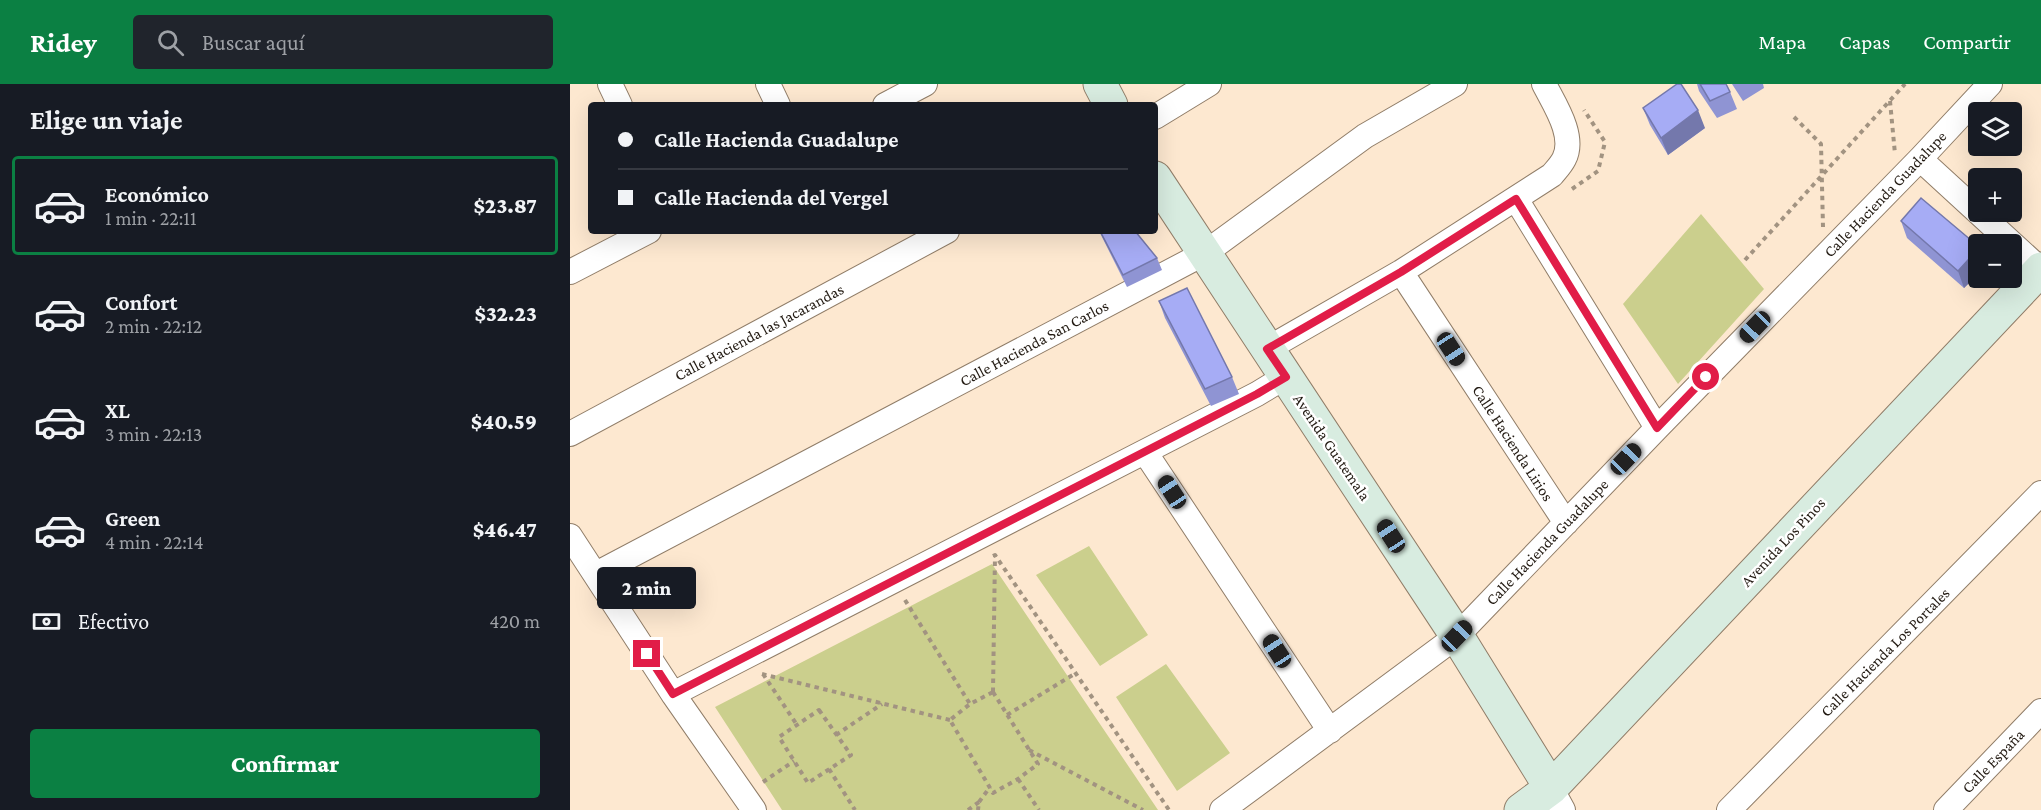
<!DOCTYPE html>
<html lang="es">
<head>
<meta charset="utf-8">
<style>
	body { margin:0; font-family:"Crimson Pro",serif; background:#20242c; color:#f1f3f6; height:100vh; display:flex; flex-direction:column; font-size:22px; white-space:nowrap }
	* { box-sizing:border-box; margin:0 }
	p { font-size:20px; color:#9ea1a6 }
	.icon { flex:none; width:33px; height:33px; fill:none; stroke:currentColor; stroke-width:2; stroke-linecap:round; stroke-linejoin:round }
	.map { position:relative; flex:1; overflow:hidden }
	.details { display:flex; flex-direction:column; background:#171b24; width:570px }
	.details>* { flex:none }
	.top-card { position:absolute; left:18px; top:18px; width:570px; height:132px; border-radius:6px; box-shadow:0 6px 24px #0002; display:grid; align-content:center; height:132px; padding:0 30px; background:#171b24 }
	.buttons { position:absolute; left:1398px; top:18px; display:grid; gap:12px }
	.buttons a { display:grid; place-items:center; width:54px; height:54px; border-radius:6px; background:#171b24; box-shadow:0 6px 24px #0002; font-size:30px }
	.end { position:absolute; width:27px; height:27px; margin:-14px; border:8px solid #e11d48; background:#fff; box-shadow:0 0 0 3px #fff }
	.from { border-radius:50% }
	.bubble { position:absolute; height:42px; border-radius:6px; background:#171b24; box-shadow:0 6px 24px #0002; font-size:20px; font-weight:800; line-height:42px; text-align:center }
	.car { position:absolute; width:18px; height:36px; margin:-18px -9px; border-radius:8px; box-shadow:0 0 4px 2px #0007; background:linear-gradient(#222 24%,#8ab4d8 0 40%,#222 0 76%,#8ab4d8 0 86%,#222 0) }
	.top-card b { display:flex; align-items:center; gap:21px; height:57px; font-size:22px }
	.top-card b+b { border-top:2px solid #363941 }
	.top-card i { width:15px; height:15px; background:#f1f3f6 }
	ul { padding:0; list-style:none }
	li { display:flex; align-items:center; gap:18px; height:99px; margin:0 12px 9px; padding:0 18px; border:3px solid transparent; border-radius:6px }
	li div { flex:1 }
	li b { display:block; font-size:22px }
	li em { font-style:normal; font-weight:800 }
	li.active { border-color:#0b8043 }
	li>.icon { width:54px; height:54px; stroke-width:1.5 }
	h2 { padding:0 30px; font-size:27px; line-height:72px }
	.pay { display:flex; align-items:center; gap:15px; height:66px; padding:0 30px; font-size:22px }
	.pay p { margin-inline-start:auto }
	.button { display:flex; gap:12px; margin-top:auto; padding:12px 30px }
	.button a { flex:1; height:69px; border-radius:6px; background:#0b8043; color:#fff; font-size:24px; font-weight:800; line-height:69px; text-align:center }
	header { display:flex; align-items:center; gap:36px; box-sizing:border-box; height:84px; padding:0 30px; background:#0b8043; color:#fff }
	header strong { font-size:28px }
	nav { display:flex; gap:33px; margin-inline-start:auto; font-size:21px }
	.search { width:420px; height:54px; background:#20242c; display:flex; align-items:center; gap:15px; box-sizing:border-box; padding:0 21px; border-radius:6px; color:#9ea1a6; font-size:22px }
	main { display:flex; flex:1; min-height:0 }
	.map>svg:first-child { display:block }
</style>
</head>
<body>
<header>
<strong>Ridey</strong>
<div class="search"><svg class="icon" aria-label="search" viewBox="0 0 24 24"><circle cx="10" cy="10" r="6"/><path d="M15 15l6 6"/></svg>Buscar aquí</div>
<nav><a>Mapa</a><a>Capas</a><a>Compartir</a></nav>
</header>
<main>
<section class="details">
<h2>Elige un viaje</h2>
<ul>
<li class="active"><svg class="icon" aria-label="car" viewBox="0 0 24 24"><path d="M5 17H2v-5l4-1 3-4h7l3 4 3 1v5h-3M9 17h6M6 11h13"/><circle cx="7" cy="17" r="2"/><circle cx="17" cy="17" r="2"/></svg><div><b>Económico</b><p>1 min · 22:11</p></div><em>$23.87</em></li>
<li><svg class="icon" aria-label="car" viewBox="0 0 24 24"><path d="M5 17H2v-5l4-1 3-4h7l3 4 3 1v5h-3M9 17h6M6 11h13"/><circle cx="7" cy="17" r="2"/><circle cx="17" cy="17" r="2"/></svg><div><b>Confort</b><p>2 min · 22:12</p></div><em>$32.23</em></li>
<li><svg class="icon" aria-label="car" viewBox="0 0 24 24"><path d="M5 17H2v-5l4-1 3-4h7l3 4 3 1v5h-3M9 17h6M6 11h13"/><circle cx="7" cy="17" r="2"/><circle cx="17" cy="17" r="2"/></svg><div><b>XL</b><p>3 min · 22:13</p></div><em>$40.59</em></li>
<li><svg class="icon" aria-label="car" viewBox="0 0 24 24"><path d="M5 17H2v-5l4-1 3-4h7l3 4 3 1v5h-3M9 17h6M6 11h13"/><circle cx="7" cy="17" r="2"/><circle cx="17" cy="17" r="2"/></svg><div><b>Green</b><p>4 min · 22:14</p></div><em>$46.47</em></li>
</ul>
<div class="pay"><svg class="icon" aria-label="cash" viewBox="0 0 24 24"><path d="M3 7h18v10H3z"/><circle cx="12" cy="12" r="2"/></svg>Efectivo<p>420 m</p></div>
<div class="button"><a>Confirmar</a></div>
</section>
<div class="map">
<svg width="1471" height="726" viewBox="0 0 1471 726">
	<rect width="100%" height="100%" fill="#fde8d0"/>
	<path fill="#cbcf8d" d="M1131,130l63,75 -86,95 -55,-80z
		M519,462l59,89 -48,31 -64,-91z
		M422,480l166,246h-376l-67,-103z
		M596,580l64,89 -53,38 -61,-94z"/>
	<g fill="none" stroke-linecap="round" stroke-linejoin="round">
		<g stroke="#907d68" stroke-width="26">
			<path id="street" d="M40,0l10,21
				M198,0l10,21
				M315,21l40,-21
				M585,33l54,-33
				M1350,75l121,111
				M946,115l141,229
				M0,188l79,-41
				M831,188l165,251
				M697,265l134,-77 151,-97c4,-5 9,-10 12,-16 12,-23 -10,-55 -20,-75
				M0,350l377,-203
				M575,368l185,279
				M0,452l103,158 81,116
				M26,490l609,-321 160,-117 90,-52
				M103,610l584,-300 28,-17
				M981,704l12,22
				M652,726l235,-174 200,-208 263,-269 70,-75
				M1159,726l312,-317
				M1376,726l95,-99"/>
		</g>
		<g stroke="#907d68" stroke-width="35">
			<path id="secondary" d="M530,0l11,21
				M585,94l302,458 94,152
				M951,726l30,-22 490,-519"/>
		</g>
		<path stroke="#a29381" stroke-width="4" stroke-dasharray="4.5 4.5" stroke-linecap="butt" d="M1320,17l5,53
			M1224,33l27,27 2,83
			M1002,105l26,-18 7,-29 -21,-32
			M1175,176l160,-176
			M423,472l2,-1 174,255
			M335,516l65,104
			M192,590l188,46
			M193,590l34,51
			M423,608l45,72 -20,15 -25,14 -43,-73 20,-16z
			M423,608l2,-137
			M249,626l32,45 -43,28 -29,-46z
			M437,631l69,-42
			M266,651l46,-31
			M459,666l114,60
			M259,685l26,41
			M448,695l21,31
			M193,698l31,-21
			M409,718l11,-15
			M398,726l11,-8 -1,8"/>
		<use href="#street" stroke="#fff" stroke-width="24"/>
		<use href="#secondary" stroke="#d8ece0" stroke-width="33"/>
	</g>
	<path fill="#8f94d3" d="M1127,0h29l4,8 7,17 -20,9 -18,-27z
		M1162,0h31l1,4 -21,13z
		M1073,24l62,20 -37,27 -18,-30z
		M1331,137l77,25v28l-14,14 -57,-50z
		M529,147h36l22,27 5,12 -35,17z
		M589,217l73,76 7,17 -28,12 -46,-88z"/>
	<path fill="#7478ac" d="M1128,26l7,18 -37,27 -7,-17z
		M1408,165v25l-14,14 -6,-17z"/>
	<path fill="#a6acf5" stroke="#7478ac" stroke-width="1.5" d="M1107,0h4l17,26 -37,28 -18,-30z
		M1130,0h26l4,8 -20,9z
		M1351,114l57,48v3l-20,22 -57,-50z
		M530,147h35l22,27 -34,17z
		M617,204l45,89 -27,12 -46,-88z"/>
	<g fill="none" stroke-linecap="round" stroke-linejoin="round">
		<path stroke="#e11d48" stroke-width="8" d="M77,570l26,40 584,-300 29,-17 -19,-28 134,-77 115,-73 141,229 49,-51"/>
	</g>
	<g text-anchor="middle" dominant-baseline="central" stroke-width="5" stroke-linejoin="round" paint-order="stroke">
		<g font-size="16" fill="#231b13" stroke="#fff">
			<text transform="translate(1315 110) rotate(-46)">Calle Hacienda Guadalupe</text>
			<text transform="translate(189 248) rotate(-28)">Calle Hacienda las Jacarandas</text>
			<text transform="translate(464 259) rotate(-28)">Calle Hacienda San Carlos</text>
			<text transform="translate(943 359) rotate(57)">Calle Hacienda Lirios</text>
			<text transform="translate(762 363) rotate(56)">Avenida Guatemala</text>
			<text transform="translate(977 458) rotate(-46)">Calle Hacienda Guadalupe</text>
			<text transform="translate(1213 458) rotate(-47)">Avenida Los Pinos</text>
			<text transform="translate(1315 568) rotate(-45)">Calle Hacienda Los Portales</text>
			<text transform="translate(1423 677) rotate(-46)">Calle España</text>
		</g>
	</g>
</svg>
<div class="buttons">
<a><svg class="icon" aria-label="layers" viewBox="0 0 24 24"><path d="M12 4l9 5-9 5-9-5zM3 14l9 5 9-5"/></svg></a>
<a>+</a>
<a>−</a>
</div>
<i class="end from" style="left:1136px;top:293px"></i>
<i class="end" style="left:77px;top:570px"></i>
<div class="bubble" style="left:27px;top:483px;width:99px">2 min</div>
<i class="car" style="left:1185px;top:243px;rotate:224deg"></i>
<i class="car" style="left:881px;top:265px;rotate:147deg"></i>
<i class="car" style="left:1056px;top:375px;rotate:44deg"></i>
<i class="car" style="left:602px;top:408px;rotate:327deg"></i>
<i class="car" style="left:821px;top:452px;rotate:327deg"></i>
<i class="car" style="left:887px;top:552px;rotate:44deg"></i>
<i class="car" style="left:707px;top:567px;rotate:327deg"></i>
<div class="top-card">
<b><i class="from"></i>Calle Hacienda Guadalupe</b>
<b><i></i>Calle Hacienda del Vergel</b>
</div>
</div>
</main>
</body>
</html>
